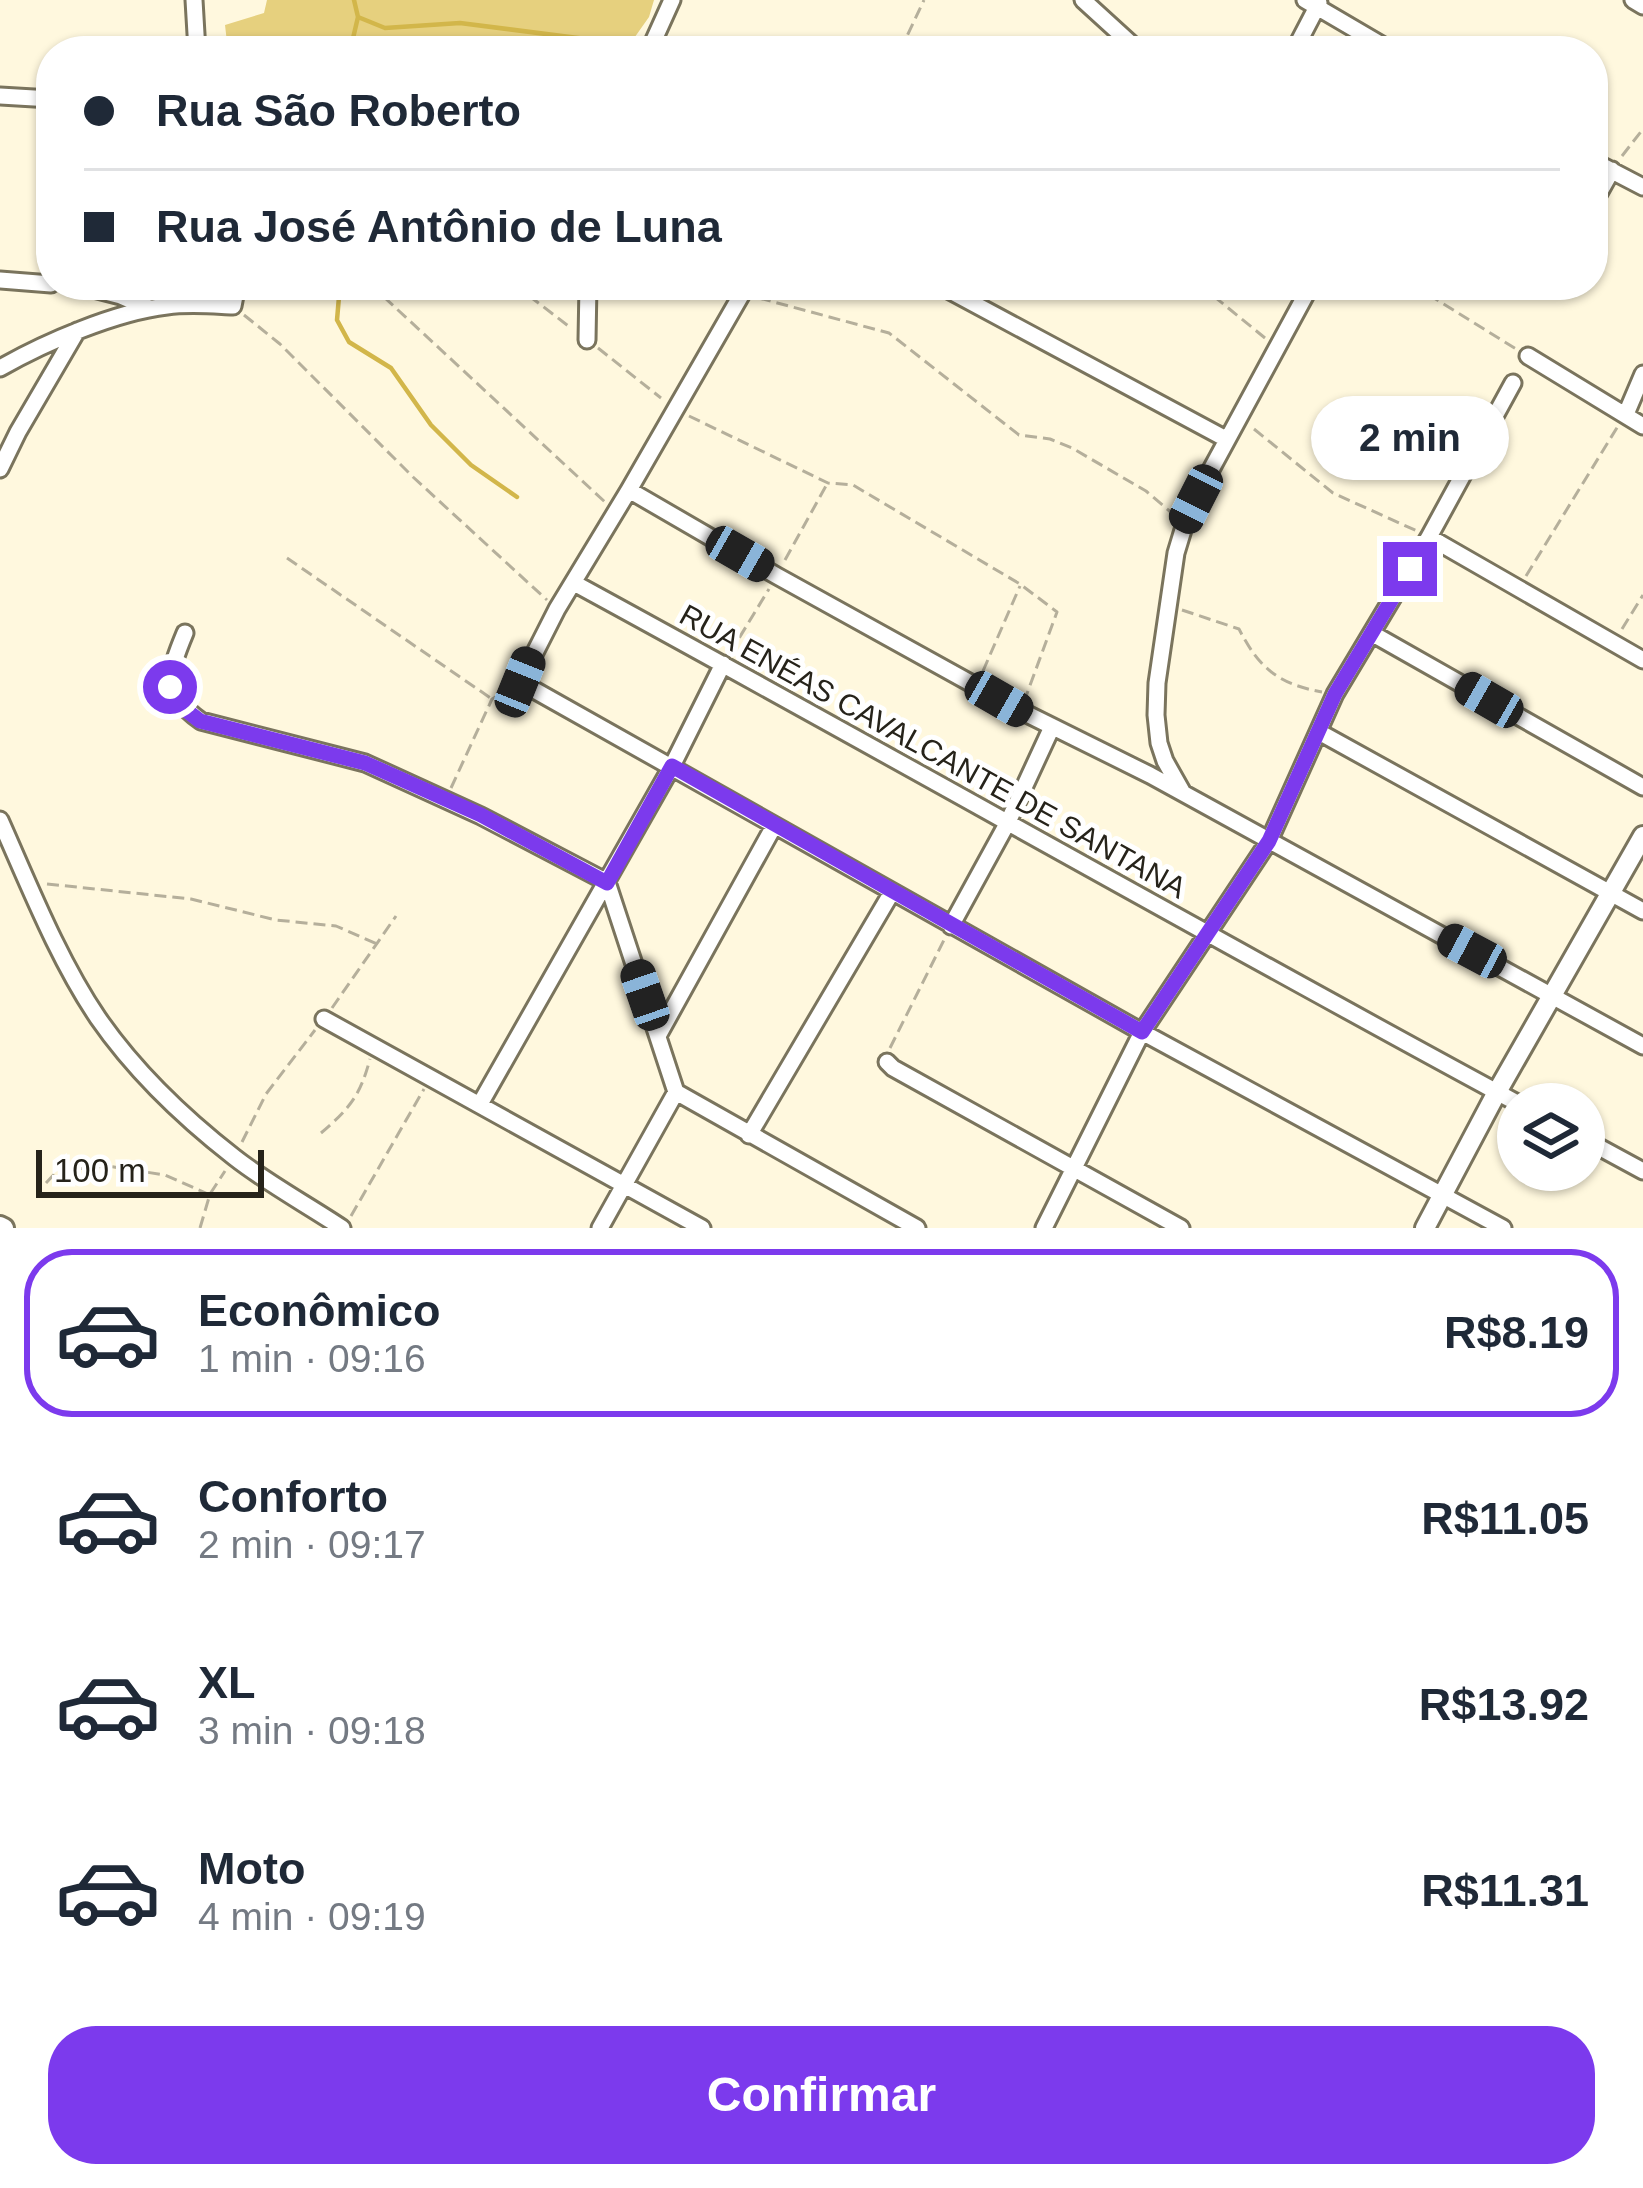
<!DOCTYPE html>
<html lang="pt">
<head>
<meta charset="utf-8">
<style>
	body { margin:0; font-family:Arial,sans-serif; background:#f6f6f7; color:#1f2937; height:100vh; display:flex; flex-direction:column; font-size:45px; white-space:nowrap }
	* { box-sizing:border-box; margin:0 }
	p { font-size:39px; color:#747a83 }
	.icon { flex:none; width:66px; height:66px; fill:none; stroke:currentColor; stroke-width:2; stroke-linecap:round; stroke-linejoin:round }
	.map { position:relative; height:1228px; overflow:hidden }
	.drawer { display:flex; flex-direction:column; background:#fff; flex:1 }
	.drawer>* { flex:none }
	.banner { position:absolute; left:36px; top:36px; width:1572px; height:264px; border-radius:48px; box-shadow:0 3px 9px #0004; display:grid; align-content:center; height:264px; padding:0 48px; background:#fff }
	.buttons { position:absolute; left:1497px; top:1083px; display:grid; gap:24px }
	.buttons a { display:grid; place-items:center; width:108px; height:108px; border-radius:50%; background:#fff; box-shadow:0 3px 9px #0004; font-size:60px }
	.scale { position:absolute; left:36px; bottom:30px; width:228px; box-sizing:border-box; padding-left:12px; border:6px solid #26231a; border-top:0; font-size:33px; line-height:42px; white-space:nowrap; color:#26231a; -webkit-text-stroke:9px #fff; paint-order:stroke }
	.end { position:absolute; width:54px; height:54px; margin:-27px; border:15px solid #7c3aed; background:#fff; box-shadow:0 0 0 6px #fff }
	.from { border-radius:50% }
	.bubble { position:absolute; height:84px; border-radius:42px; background:#fff; box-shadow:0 3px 9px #0004; font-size:39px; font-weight:700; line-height:84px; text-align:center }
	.car { position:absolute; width:36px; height:72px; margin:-36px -18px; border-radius:15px; box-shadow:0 0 9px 3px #0007; background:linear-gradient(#222 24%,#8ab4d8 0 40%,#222 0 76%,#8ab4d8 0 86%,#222 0) }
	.banner b { display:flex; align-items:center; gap:42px; height:114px; font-size:45px }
	.banner b+b { border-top:3px solid #e0e1e3 }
	.banner i { width:30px; height:30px; background:#1f2937 }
	ul { padding:21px 0 0; list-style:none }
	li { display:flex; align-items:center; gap:36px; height:168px; margin:0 24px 18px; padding:0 24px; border:6px solid transparent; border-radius:48px }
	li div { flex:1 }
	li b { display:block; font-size:45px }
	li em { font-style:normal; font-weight:700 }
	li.current { border-color:#7c3aed }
	li>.icon { width:108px; height:108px; stroke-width:1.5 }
	.button { display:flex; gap:24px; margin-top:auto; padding:24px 48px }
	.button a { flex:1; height:138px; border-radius:48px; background:#7c3aed; color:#fff; font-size:48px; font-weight:700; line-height:138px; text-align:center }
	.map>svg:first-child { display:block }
</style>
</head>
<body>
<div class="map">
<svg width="1643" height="1228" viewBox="0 0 1643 1228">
	<rect width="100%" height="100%" fill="#fff8de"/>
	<path fill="#e6d07e" d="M267,0h387l-5,17 -24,34h-397l-3,-26 39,-12z"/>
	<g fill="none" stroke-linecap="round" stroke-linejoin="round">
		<path stroke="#d2b64a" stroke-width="4.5" d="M354,0l4,17 27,11 75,-5 149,19 18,9
			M350,51l8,-34
			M340,285l-3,35 12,22 42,26 40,57 40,40 46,32"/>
		<g stroke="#7a745d" stroke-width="21">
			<path id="minor" d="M194,0l3,51
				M1083,0l56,51
				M1305,0l87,51
				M1633,0l10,6
				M649,51l23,-51
				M1294,51l25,-48
				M0,96l51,3
				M1593,161l50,26
				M1593,204l19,-34
				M0,280l51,4
				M78,285l43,11 28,12
				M747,285l-118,205 -72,119 -37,73 622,350 361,196
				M939,285l287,154
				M587,340l1,-55
				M1528,356l115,70
				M0,368c46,-26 115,-56 167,-62 22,-3 44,-1 66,0l4,-21
				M1626,414l17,-40
				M0,469l18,-37 59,-101
				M629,490l148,86 244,135 129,64 493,271
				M1429,537l214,123
				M574,583c316,172 628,350 945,521
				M185,633c-17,41 -23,60 16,88l164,42 116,53 126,66 69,210 -76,136
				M1373,634l270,153
				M1319,732l324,179
				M1183,793l-18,-32 -6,-18 -3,-28 1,-32 19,-130 10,-33 21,-43 104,-192
				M0,820c29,65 58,139 98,198 36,52 86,100 136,139 33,26 72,47 108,71
				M951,926l57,-104 44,-95
				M324,1019l378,209
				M659,1034l115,-208
				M887,1062l6,6 288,160
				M676,1092l241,136
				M480,1104l192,-338 51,-102
				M749,1135l143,-243
				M1584,1139l59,32
				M1044,1228l98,-196 127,-191 66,-147 94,-157 84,-154"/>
		</g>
		<g stroke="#7a745d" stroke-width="24">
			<path id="tertiary" d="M0,1226l4,2
				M1425,1228l72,-136 146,-256"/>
		</g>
		<path stroke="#b5af9b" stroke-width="3" stroke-dasharray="12 6" stroke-linecap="butt" d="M900,51l24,-51
			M1622,156l21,-27
			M371,285l234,217
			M515,285l56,43
			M1200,285l65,53
			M1413,285l103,64
			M759,298l130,35 130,102 31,4 22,9 74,43 27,23
			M244,315l36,29 133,133 134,123
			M598,348l63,50
			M689,416l139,67 25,2 167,99 37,28 -32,87
			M1254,429l79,64 84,38
			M287,558l205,141
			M785,560l42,-76
			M1526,576l92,-150
			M1182,610l57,19c20,39 39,55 83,63
			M1622,629l21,-34
			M730,653l39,-64
			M983,671l37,-85
			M451,788l41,-89 16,-9
			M47,884l144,15 85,21 60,6 41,18
			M332,1008l64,-92
			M890,1048l55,-110
			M321,1133c29,-25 39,-37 49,-74
			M242,1142l24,-48 49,-64
			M46,1183l11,-12 50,-5 58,9 43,19
			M351,1216l73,-127
			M200,1228l10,-34 15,-23"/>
		<use href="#minor" stroke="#fff" stroke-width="15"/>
		<use href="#tertiary" stroke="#fff" stroke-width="18"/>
	</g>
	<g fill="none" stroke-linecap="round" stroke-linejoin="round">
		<path stroke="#7c3aed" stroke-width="15" d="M170,687l12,20 18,14 165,42 116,52 126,68 65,-117 470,266 127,-191 66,-147 75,-125"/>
	</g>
	<g text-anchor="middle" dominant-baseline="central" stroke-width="10" stroke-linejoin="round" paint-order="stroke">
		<g font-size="30" fill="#26231a" stroke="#fff">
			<text transform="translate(933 751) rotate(29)">RUA ENÉAS CAVALCANTE DE SANTANA</text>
		</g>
	</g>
</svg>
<div class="buttons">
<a><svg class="icon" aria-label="layers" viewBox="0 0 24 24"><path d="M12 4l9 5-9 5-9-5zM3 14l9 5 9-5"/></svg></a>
</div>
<div class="scale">100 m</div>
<i class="end from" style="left:170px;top:687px"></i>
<i class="end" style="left:1410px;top:569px"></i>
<div class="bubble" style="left:1311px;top:396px;width:198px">2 min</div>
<i class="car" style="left:1196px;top:499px;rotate:207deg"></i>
<i class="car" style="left:740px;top:554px;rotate:120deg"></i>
<i class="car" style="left:520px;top:682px;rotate:22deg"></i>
<i class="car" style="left:999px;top:699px;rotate:120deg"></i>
<i class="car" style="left:1489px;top:700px;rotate:300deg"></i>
<i class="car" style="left:1472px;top:951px;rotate:298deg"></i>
<i class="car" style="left:645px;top:995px;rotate:341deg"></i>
<div class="banner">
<b><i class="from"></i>Rua São Roberto</b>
<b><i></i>Rua José Antônio de Luna</b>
</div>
</div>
<section class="drawer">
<ul>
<li class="current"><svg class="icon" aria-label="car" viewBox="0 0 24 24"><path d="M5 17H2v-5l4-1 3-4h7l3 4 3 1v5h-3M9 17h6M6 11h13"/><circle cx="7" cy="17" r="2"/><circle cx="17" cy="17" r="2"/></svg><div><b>Econômico</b><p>1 min · 09:16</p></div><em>R$8.19</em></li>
<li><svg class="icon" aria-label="car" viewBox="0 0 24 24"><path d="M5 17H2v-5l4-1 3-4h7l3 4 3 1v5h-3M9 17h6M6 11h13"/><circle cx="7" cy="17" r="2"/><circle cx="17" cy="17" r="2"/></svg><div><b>Conforto</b><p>2 min · 09:17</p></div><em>R$11.05</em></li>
<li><svg class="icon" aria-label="car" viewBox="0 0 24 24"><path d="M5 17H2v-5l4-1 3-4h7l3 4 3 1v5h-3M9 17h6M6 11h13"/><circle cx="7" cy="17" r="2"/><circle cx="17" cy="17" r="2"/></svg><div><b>XL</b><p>3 min · 09:18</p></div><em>R$13.92</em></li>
<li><svg class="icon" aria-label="car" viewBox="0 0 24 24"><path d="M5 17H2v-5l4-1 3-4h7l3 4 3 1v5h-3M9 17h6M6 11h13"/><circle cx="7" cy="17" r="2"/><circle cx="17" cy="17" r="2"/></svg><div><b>Moto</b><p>4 min · 09:19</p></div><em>R$11.31</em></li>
</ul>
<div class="button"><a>Confirmar</a></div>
</section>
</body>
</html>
